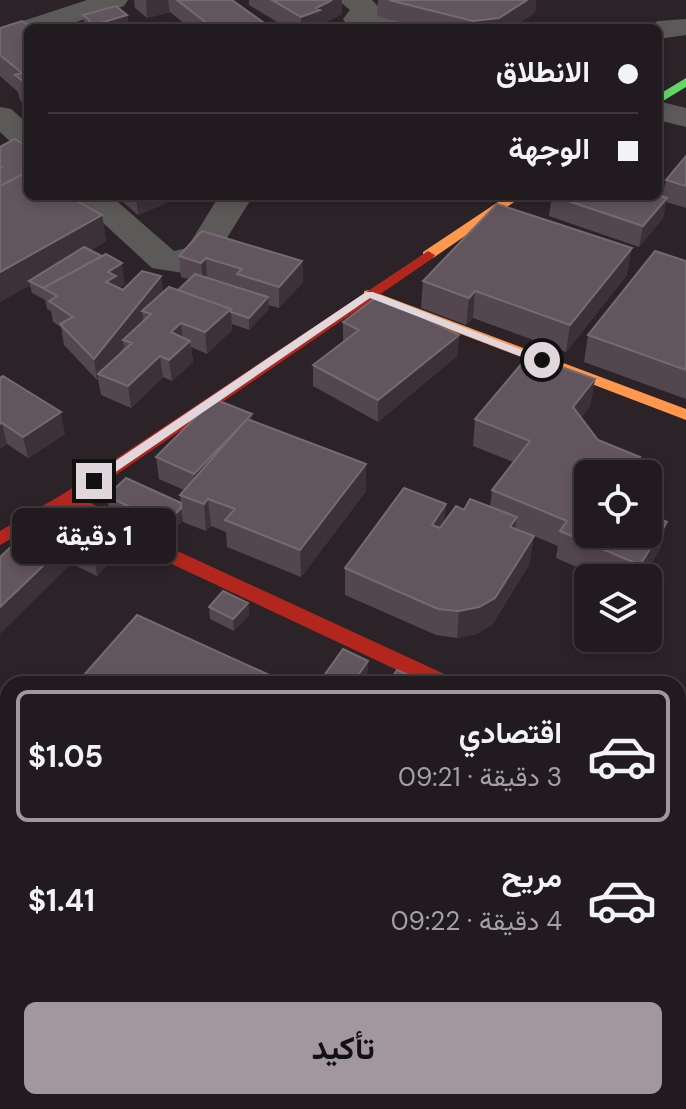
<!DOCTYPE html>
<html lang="ar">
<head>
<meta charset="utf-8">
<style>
	body { margin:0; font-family:"DM Sans",Vazirmatn,sans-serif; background:#292328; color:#f1f3f6; direction:rtl; height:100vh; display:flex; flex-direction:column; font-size:30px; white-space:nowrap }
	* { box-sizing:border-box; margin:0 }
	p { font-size:26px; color:#a2a1a4 }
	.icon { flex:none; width:44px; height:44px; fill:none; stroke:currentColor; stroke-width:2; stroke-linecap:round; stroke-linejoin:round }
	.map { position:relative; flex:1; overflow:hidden; direction:ltr }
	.sheet { position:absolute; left:0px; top:676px; width:686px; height:434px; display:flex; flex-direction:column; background:#211a1f; border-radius:24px 24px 0 0; box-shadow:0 4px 12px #0003,0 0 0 2px #3e383d; direction:rtl }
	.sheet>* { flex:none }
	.banner { position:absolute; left:24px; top:24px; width:638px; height:176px; border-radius:12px; box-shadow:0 4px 12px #0003,0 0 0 2px #3e383d; direction:rtl; display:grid; align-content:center; height:176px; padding:0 24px; background:#211a1f }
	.fabs { position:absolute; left:574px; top:460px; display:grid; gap:16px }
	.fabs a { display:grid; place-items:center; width:88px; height:88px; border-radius:12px; background:#211a1f; box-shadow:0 4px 12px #0003,0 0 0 2px #3e383d; font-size:40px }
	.end { position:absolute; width:36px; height:36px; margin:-18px; border:10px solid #e2d6dd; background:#111; box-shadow:0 0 0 4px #111 }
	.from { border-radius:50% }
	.bubble { position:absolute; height:56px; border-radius:12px; background:#211a1f; box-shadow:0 4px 12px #0003,0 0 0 2px #3e383d; font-size:26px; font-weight:700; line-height:56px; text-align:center; direction:rtl }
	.banner b { display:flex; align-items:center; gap:28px; height:76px; font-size:30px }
	.banner b+b { border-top:2px solid #3e383d }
	.banner i { width:20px; height:20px; background:#f1f3f6 }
	ul { padding:14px 0 0; list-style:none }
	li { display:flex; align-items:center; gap:24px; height:132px; margin:0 16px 12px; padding:0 8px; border:4px solid transparent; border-radius:12px }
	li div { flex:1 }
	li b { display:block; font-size:30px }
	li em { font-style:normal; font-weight:700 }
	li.selected { border-color:#a2979e }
	li>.icon { width:72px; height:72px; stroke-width:1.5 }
	.button { display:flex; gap:16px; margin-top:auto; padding:16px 24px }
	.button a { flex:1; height:92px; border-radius:12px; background:#a2979e; color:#111; font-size:32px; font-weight:700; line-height:92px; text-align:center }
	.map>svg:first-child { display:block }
</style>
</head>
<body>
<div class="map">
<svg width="686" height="1109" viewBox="0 0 686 1109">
	<rect width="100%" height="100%" fill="#2c2329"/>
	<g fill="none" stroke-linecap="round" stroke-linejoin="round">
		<path fill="#5c5a59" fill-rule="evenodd" d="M87,0h41l-4,6 -66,22h-30v8l-8,-2 -4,-6 4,-6z
			M338,0h34l9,9 -4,6 29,7 4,6h-51l-12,-3 -4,-6 7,-9z
			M686,19v16l-28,4v-11h-13l13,-7z
			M658,101l28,7v19l-28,-7z
			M0,107l11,2 17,15v27l-11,-3 -17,-16z
			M74,196h37l63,55 13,-3 32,-52h34l-41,66 -29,11 -31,-5z
			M678,758l8,2v43l-8,-2z
			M686,824v62l-8,3v-62z
			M0,826l8,3v47l-8,-3z
			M442,1102h70l3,7h-70z
			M527,1102h61l-3,7h-61z"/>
		<path fill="#63d668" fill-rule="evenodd" d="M686,78v9l-28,17v-9z"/>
		<path fill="#ff974d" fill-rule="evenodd" d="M507,196h16l-90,62h-10v-6z
			M369,290l317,119v11l-322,-123v-6z"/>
		<path fill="#b3261e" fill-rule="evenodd" d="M428,251l7,4 -2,3 -351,240 89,50 282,130 3,6h-29l-268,-126 -90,-52 -69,39v-14l63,-37z"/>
	</g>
	<path fill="#53464e" d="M134,0h98l39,28h-81l-20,-16 -23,6 -12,-10z
		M249,0h93v14l-22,11v3h-33l-38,-23z
		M378,0h158l-1,13 -24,15h-87l-47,-12z
		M83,15h44l2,11 -8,2h-34l-3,-2z
		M0,28h28v79l-8,-7 -2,-8 -18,-16z
		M0,147l28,49 74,19 4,26 -15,9 34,34 -6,4 4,2 40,2 15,-2 11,-11 -8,-2 -2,-21 123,5 1,21 -24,26 -11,-3 1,4 -20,21 -17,-6v6l-25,24 -16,-7 2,15 -21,19 -9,-4 -32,31 -30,-13 -3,-16 -1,1 -33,-35 -3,-18 -8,-5 -2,-11 -4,-2 -2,-9 -13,-7 -2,-8 -30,17z
		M686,156v52l-20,-6 -3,16 -24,29 -90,-31 3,-20h110l4,-16z
		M116,196h67l-45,19z
		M686,261v138l-102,-37 4,-27z
		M627,275l-61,77 -93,-34 -7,7 -45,-17 2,-27z
		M343,322l116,13 -2,21 -79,66 -65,-36v-21l30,-23z
		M0,378l65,56 -37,24 -21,-14 -7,5z
		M595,379l-5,27 -9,12 7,116 79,-12 -7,27 -18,29h-40l-46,-20 2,-12 -43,-18 15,35 -38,62 -16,9 -19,4 -21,-3 -91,-40v-27l100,-47 19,-11 26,-3 2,-17 21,-28 -40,-16 2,-27z
		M252,421l114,70 -65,86 -74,-30 -1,-15 -15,-6 -5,5 -23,-9v-2l-15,16 -59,-28 -2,-12 74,7 -1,-8 4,-5 -25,-11 -3,-22z
		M116,542l2,11 -21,23 -27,-13v2l-6,-22z
		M248,603l1,12 -15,16 -24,-12 -1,-12z
		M8,747v78l-8,-5v-63z
		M686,886v79l-8,-4v-57z"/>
	<path fill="#3d3139" d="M146,0h22l2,12 -23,6z
		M329,0h13v14l-22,11v3h-19v-11z
		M527,0h9l-1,13 -24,15h-39l1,-7z
		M127,15l2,11 -8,2h-26l-1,-3z
		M136,196h47l-45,19z
		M667,198l-4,20 -24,29 4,-21z
		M102,215l4,26 -73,42 -4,-2 1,4 -30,17v-30z
		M632,248l-5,27 -61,77 4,-27z
		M206,258l1,21 -4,4 -2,-20z
		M302,261l1,21 -24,26v-21z
		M122,263l3,21 -7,5 -12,-7 2,-10z
		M161,276l3,21 -22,14 2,12 -21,17 1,7 -23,28 -3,-1v5l-1,1 -3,-21z
		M475,291l-2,27 -7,7 3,-27z
		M268,297l1,12 -20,21v-12z
		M231,309l1,21 -25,24 -2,-22z
		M181,323l2,21 -12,-12z
		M459,335l-2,21 -79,66v-22z
		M190,341l3,21 -21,19 -3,-21z
		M160,356l3,21 -32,31 -3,-22z
		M595,379l-5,27 -21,29 4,-28z
		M61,412l4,22 -37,24 -5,-21z
		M252,414l1,21 -57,60 -2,-21z
		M2,423l5,21 -7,5v-25z
		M640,457l-3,17h-8z
		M366,464v27l-65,86 -1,-27z
		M208,499l3,27 -5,5 -2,-27z
		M446,504l-2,27 -12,-6z
		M181,508l2,12 -15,16 -2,-12z
		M517,517l-4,27 -3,-17z
		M667,522l-7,27 -18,29h-5l3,-13z
		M534,536l-4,27 -38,62 -16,9 -19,4 2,-27z
		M116,542l2,11 -21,23 -2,-12z
		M66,544l4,21 -70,69v-27z
		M248,603l1,12 -15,16 -1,-12z
		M368,661v11l-8,12h-8z"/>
	<path fill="#62555d" stroke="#766a71" stroke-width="2" d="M177,0h55l39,28h-58z
		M272,0h60l-16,8 4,2 -19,7z
		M389,0h138l-28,18 -26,3z
		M116,6l11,9 -33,10 -11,-10z
		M22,21l10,7h-4v57l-13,-10 7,-2 -22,-18v-27z
		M15,139l13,8v26l-1,-1 -27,14v-18l2,-1 -2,-1v-19z
		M686,156v30l-20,-6z
		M27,172l1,1v23h40l34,19 -102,57v-86z
		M658,195l9,3 -24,28 -90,-30h105z
		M497,204l135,44 -62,77 -95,-34 -6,7 -46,-17z
		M202,231l100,30 -23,26 -42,-13 5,-5 -36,-11 -5,5 -22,-7z
		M84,247l18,9 -59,32 -14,-7z
		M655,251l31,10v109l-98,-35z
		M106,254l16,9 -14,9 8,4 -10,6 17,8 19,-19 19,5 -67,83 -34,-35 13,-7 -24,-16 8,-5 -14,-8z
		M195,274l73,23 -19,21 -18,-6v-3l-53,-19z
		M169,287l62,22 -26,23 -24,-9 -10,9 19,9 -21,19 -9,-4 -32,30 -30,-12 34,-31 -9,-3 28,-26 -9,-3z
		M378,296l81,39 -81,65 -65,-35 46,-35 -16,-8z
		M529,355l66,24 -22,28 25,33 42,17 -11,17h-41v60h60v-20l19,8 -27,43 -80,-34 7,-10 -75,-31 38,-49 -55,-22z
		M3,376l58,36 -38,25 -21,-14 -2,1v-46z
		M214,399l38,15 -58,60 -38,-17z
		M247,419l119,45 -66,86 -75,-30 10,-11 -27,-10 -4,5 -24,-9z
		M126,478l55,25v5l-15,16 -59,-28z
		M404,488l42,16 -14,21 8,3 16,-22 8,4 6,-11 47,18 -7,10 24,9 -39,62 -16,9 -20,4 -21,-2 -93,-41z
		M81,526l35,16 -21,22 -28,-13 -3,-8z
		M32,527l34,17 -66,63v-50z
		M223,591l25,12 -15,16 -24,-12z
		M137,615l141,64 -4,5h-198z
		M343,649l25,12 -16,23h-34z
		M397,670l32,14h-41z
		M8,747v61l-8,-4v-47z
		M686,886v57l-8,-4v-35z
		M150,1102h52l12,7h-69z"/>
	<path fill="#e2d6dd" d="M366,292h7l175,68 -10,3 -168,-65 -272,186h-8v-6z"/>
</svg>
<div class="fabs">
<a><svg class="icon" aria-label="locate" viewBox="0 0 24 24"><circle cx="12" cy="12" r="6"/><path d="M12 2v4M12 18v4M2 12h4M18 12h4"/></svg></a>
<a><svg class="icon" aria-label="layers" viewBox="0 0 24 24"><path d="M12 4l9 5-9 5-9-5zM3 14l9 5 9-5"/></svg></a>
</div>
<i class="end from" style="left:542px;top:360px"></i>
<i class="end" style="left:94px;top:481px"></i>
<div class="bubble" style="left:12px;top:508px;width:164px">1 دقيقة</div>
<div class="banner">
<b><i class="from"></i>الانطلاق</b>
<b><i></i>الوجهة</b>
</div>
<section class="sheet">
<ul>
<li class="selected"><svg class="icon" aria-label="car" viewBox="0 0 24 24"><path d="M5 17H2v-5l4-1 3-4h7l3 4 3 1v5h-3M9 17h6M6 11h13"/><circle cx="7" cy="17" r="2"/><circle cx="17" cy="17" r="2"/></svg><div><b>اقتصادي</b><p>3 دقيقة · 09:21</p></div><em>$1.05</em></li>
<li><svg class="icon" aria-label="car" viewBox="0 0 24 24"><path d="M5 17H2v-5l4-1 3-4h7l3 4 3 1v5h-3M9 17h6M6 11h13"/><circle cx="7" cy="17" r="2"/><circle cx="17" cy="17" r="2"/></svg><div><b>مريح</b><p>4 دقيقة · 09:22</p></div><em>$1.41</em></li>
</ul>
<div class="button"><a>تأكيد</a></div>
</section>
</div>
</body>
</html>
